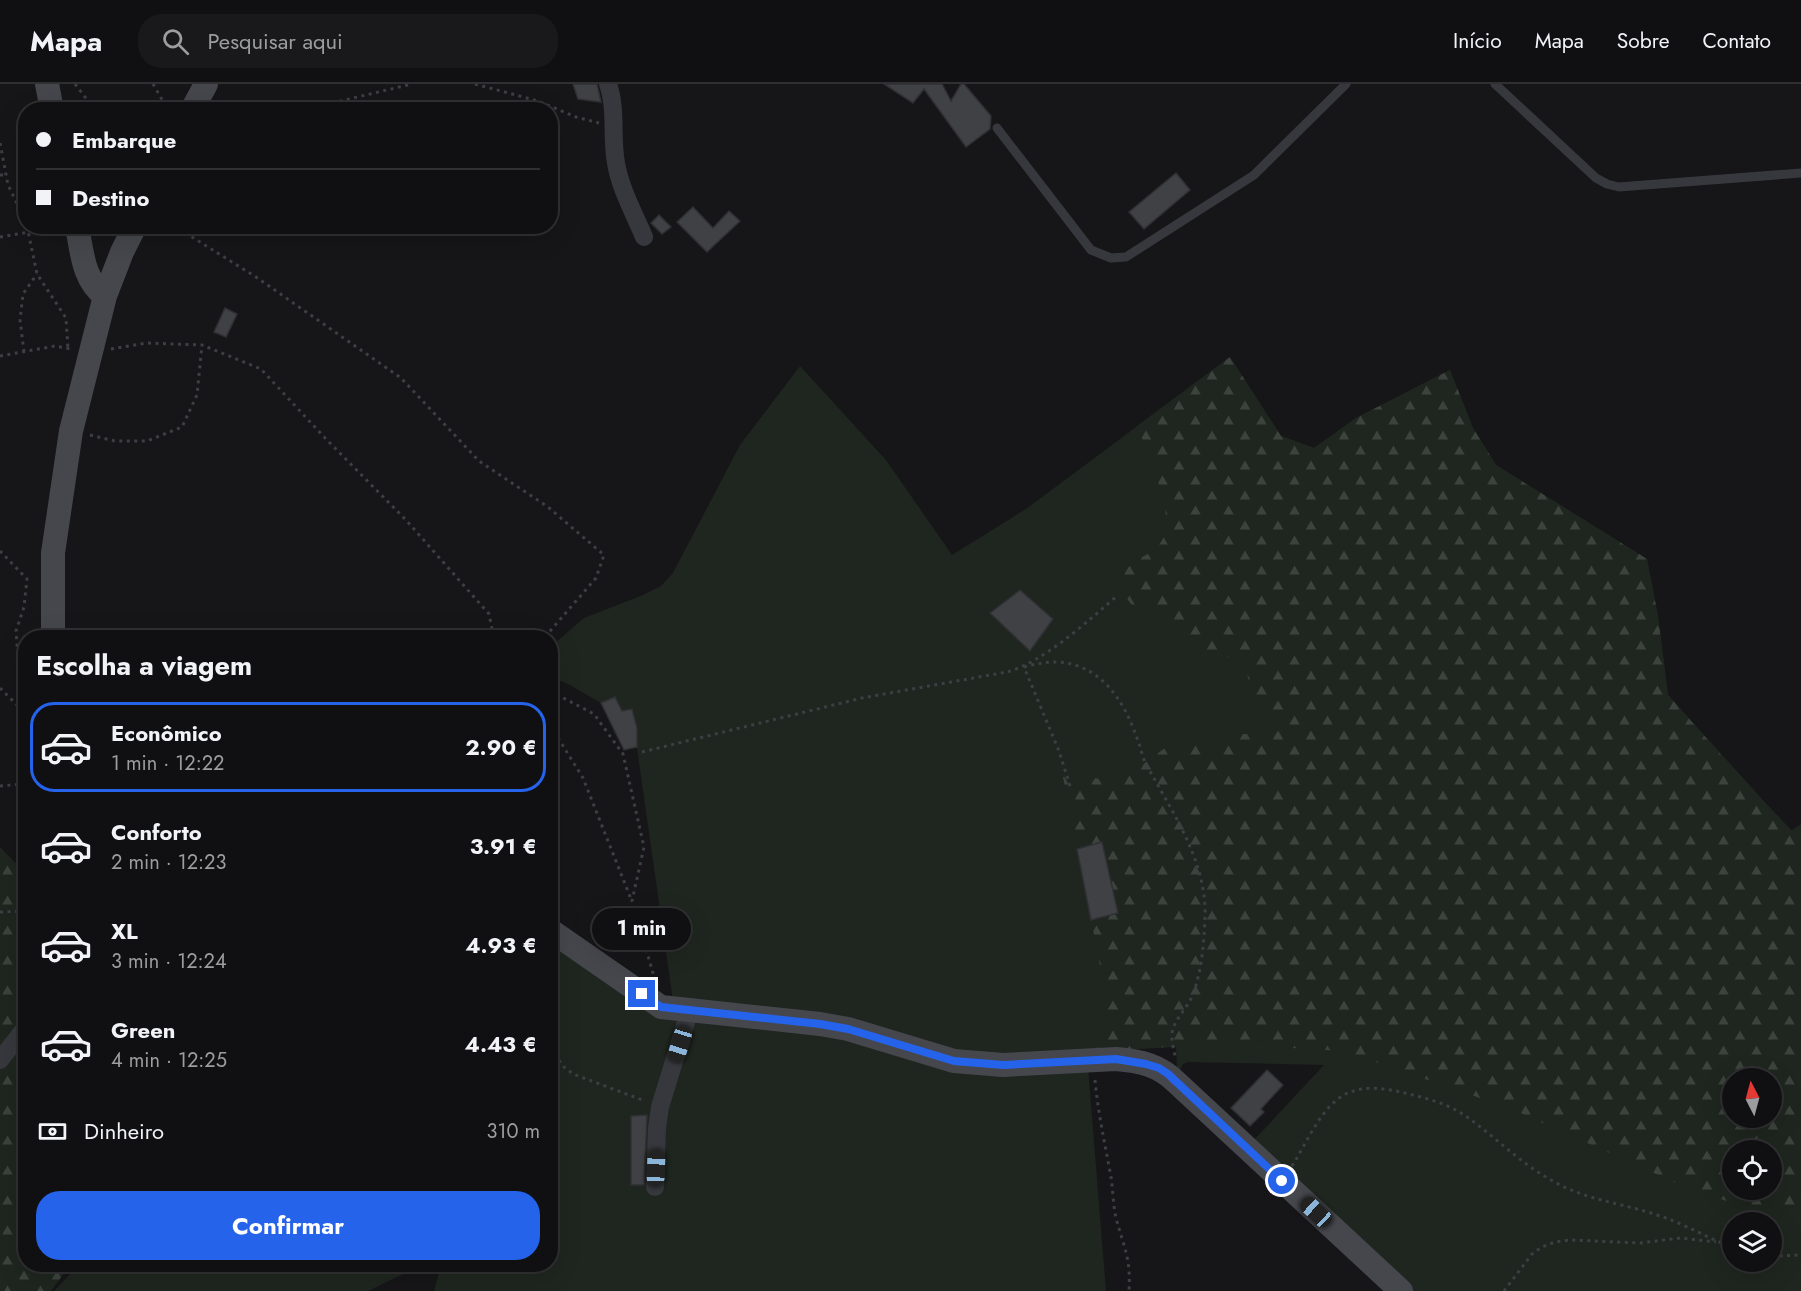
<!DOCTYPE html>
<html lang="pt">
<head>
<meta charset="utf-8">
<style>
	body { margin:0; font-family:Jost,sans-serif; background:#19191b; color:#f1f3f6; height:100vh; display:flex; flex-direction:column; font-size:22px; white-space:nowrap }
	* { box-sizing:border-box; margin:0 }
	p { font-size:20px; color:#9c9d9f }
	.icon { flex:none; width:33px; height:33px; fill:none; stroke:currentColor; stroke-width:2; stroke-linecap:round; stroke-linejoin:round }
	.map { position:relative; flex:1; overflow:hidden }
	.details { position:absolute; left:18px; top:546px; width:540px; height:642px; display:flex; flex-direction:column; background:#101012; border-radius:24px; box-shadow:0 6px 24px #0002,0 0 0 2px #303032 }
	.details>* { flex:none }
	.banner { position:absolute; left:18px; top:18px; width:540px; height:132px; border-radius:24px; box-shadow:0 6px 24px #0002,0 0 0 2px #303032; display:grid; align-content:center; height:132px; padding:0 18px; background:#101012 }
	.needle { width:39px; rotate:354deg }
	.fabs { position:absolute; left:1722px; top:984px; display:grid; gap:12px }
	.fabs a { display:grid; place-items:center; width:60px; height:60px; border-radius:50%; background:#101012; box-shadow:0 6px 24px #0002,0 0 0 2px #303032; font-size:30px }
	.end { position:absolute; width:27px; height:27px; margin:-14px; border:8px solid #2563eb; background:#fff; box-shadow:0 0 0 3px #fff }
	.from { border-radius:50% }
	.bubble { position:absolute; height:42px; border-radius:21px; background:#101012; box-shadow:0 6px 24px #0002,0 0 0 2px #303032; font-size:20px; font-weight:700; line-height:42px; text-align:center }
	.car { position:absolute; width:18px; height:36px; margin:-18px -9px; border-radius:8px; box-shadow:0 0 4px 2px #0007; background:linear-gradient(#222 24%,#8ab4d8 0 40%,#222 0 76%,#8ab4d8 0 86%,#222 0) }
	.banner b { display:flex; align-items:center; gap:21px; height:57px; font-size:22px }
	.banner b+b { border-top:2px solid #303032 }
	.banner i { width:15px; height:15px; background:#f1f3f6 }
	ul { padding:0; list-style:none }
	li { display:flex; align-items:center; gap:18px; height:90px; margin:0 12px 9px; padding:0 6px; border:3px solid transparent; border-radius:24px }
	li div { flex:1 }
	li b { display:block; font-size:22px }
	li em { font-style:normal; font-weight:700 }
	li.active { border-color:#2563eb }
	li>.icon { width:54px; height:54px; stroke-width:1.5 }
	h2 { padding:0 18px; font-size:27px; line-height:72px }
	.pay { display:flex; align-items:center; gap:15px; height:66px; padding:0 18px; font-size:22px }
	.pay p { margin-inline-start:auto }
	.cta { display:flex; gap:12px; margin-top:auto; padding:12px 18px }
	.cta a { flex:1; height:69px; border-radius:24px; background:#2563eb; color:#fff; font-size:24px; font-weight:700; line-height:69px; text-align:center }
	header { display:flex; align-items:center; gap:36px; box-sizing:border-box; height:84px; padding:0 30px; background:#101012; border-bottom:2px solid #303032 }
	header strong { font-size:28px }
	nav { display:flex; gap:33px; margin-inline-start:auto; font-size:21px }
	.search { width:420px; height:54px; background:#19191b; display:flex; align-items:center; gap:15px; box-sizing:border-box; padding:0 21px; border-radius:24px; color:#9c9d9f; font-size:22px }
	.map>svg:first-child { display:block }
</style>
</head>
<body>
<header>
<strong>Mapa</strong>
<div class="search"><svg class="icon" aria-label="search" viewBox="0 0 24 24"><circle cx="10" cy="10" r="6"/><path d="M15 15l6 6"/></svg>Pesquisar aqui</div>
<nav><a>Início</a><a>Mapa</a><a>Sobre</a><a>Contato</a></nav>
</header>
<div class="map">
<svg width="1801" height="1207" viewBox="0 0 1801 1207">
	<defs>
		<pattern id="forest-firs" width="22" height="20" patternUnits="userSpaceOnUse" patternTransform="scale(1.5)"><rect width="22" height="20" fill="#1e261f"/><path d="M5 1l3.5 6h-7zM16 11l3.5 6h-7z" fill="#3c433d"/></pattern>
	</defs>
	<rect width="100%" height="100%" fill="#161618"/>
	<path fill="#1e261f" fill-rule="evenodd" d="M1230,273l51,79 33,12 42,-30 94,-48 23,58 23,37 151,94 11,57 10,79 123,136 10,-7v467h-389l-235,-222 -1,-22 -154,8h-42l-307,-54 -36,-253 -13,2 -23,-47 -33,-19 -17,-7 -1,-26 4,-7 23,-20 7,-6 59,-23 18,-9 12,-13 67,-128 60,-79 86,94 66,95 74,-46zM1188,978l136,3 -70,75 -74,-70 3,-6zM1732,994h40v40h-40zM1732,1066h40v40h-40zM1732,1138h40v40h-40z
		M551,851l55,40 113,44 166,26 203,22 18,224h-672l6,-22 -1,-4 111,-1z
		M79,1181v-1l343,1 -54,26h-314z"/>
	<path fill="url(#forest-firs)" fill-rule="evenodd" d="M1230,273l51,79 33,12 42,-30 94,-48 23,58 23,37 151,94 11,57 10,79 78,88 55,57v372l-57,-5 -61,-21 -171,-77 -168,-58 -123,-7 -125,7 10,-36v-19l-43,-219 47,2 32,-14 27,-20 7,-3 11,-2 17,5 6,-1 21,-10h32l11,-7c6,-20 -7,-15 -18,-27 -9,-11 -5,-28 -16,-39 -8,-8 -21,-2 -31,-7 -12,-5 -27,-15 -34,-25 -4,-5 -5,-11 -10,-15 -9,-3 -19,-1 -27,-5 -7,-4 -12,-10 -14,-18 -9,-36 34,-29 41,-58 7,-26 -18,-82 -28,-107zM1732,994h40v40h-40zM1732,1066h40v40h-40z
		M0,763l25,26 1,391 44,1 -19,26h-51z"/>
	<path fill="#404145" stroke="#303034" stroke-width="1.5" d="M573,0h24l4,18 -23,-3z
		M884,0h58l9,17 10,-17h3l27,32 -1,13 -24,18 -42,-58 -11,14z
		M1176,89l14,17 -46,39 -15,-17z
		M693,123l20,21 16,-17 11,10 -33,31 -30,-30z
		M659,131l12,12 -9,7 -11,-11z
		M225,224l12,6 -11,23 -12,-5z
		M1020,506l33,29 -23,32 -40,-38z
		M615,613l7,14 10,-2 5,19v19l-13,3 -23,-47z
		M1102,758l16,71 -27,7 -14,-71z
		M1267,986l16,15 -22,24 3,3 -14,14 -19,-18z
		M647,1031l-3,70h-13v-69z"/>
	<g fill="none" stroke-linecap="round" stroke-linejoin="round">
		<path stroke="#3d3f44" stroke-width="3" stroke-dasharray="3 4.5" stroke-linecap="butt" d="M75,0l20,26
			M153,0l15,26
			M475,0l63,17 38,16 23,6
			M303,26l109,-26
			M0,59l8,42 18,37
			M0,91h7
			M27,142l10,48 29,44 2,31
			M183,142l1,6 72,45 145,101 78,83 69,46 56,48 -8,23 -52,60
			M0,153l30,-5
			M111,265l35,-6 56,2 59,24 64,69 81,82 83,94 5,24
			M24,268l-4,-32 3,-26 14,-20
			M0,272l55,-10 16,3
			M90,351l25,6h32l35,-14 15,-32 5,-50
			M0,467l27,28 -3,28 -8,24 10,125
			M0,604l21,21
			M550,607l44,23 29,40 21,93 -12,54 23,79
			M550,619l6,-9
			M550,641l33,53 48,121
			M642,668l220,-54 145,-26c37,-10 82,-52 111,-77
			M0,702l24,-2 2,-4
			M1070,702l-11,-35 -35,-84c25,-7 47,-8 70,7 23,16 35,41 44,67 3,7 4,15 7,21 26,49 62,98 60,155 -1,25 -3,53 -12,77 -5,14 -19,25 -21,39 -1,8 2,16 3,23
			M0,828l26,-1
			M550,964l14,19 9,7 72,27
			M1095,996c3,33 10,64 16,97 2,13 2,28 5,41 8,30 15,40 13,73
			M1292,1082c14,-22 26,-52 47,-68 17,-12 38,-11 57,-7 22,5 45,10 65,22 32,21 58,50 92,68 32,19 69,22 104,34 26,8 50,23 75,32
			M1772,1172l29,-1
			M1504,1207l28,-37 10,-7 13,-5 15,-2 70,3 40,-5 36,4"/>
		<path stroke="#37383d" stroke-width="9" d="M1495,0l101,94 11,6 12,3 182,-14
			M997,44l94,122 20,8 15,-1 128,-82 92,-91"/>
		<path stroke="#37383d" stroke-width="18" d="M608,0c9,25 3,53 8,79 4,25 18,50 28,74
			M0,976l26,-33
			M655,1103l2,-59 3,-21 30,-98"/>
		<path stroke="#45474d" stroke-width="24" d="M47,0l5,26
			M192,26l14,-26
			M77,142c5,26 6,54 28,70
			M53,554v-85l18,-122 34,-135 17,-44 13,-26
			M550,846l111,77 159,17 28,5 106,32 49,4 113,-6c24,2 43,6 60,23l225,209"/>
	</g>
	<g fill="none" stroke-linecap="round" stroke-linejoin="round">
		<path stroke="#2563eb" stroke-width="8" d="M642,910l19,13 159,17 28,5 106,32 49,4 113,-6 30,5 13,4 9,6 114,107"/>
	</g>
</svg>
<div class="fabs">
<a><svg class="needle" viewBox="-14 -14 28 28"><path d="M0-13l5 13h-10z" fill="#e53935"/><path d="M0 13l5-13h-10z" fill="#9c9d9f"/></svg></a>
<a><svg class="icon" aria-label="locate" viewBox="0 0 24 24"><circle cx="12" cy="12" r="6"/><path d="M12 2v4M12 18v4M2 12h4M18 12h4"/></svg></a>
<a><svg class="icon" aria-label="layers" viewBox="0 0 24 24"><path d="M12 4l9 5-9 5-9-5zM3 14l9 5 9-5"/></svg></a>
</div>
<i class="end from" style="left:1282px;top:1097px"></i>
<i class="end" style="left:642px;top:910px"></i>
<div class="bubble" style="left:592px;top:824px;width:99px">1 min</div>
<i class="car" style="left:680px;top:960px;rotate:197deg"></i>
<i class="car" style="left:656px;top:1084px;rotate:2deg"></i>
<i class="car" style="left:1316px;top:1128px;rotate:313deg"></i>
<div class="banner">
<b><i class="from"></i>Embarque</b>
<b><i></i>Destino</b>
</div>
<section class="details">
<h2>Escolha a viagem</h2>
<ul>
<li class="active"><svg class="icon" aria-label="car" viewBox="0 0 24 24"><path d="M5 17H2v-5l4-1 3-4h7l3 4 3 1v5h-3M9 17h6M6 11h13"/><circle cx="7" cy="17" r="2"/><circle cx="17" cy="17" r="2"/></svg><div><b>Econômico</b><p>1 min · 12:22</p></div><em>2.90 €</em></li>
<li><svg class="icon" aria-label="car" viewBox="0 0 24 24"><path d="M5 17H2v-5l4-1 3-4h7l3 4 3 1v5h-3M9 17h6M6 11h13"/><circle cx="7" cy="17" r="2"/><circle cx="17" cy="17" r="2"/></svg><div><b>Conforto</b><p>2 min · 12:23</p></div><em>3.91 €</em></li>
<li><svg class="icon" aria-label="car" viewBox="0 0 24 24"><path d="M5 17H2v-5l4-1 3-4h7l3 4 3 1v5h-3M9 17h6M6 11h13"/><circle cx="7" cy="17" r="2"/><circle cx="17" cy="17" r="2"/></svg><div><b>XL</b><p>3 min · 12:24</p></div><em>4.93 €</em></li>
<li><svg class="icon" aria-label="car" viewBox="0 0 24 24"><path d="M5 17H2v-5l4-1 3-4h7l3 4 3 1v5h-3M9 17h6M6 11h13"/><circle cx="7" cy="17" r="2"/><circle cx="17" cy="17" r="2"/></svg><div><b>Green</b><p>4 min · 12:25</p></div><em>4.43 €</em></li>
</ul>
<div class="pay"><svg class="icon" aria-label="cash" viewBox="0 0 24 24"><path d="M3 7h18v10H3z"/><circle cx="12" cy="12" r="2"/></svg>Dinheiro<p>310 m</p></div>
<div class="cta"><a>Confirmar</a></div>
</section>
</div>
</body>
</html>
